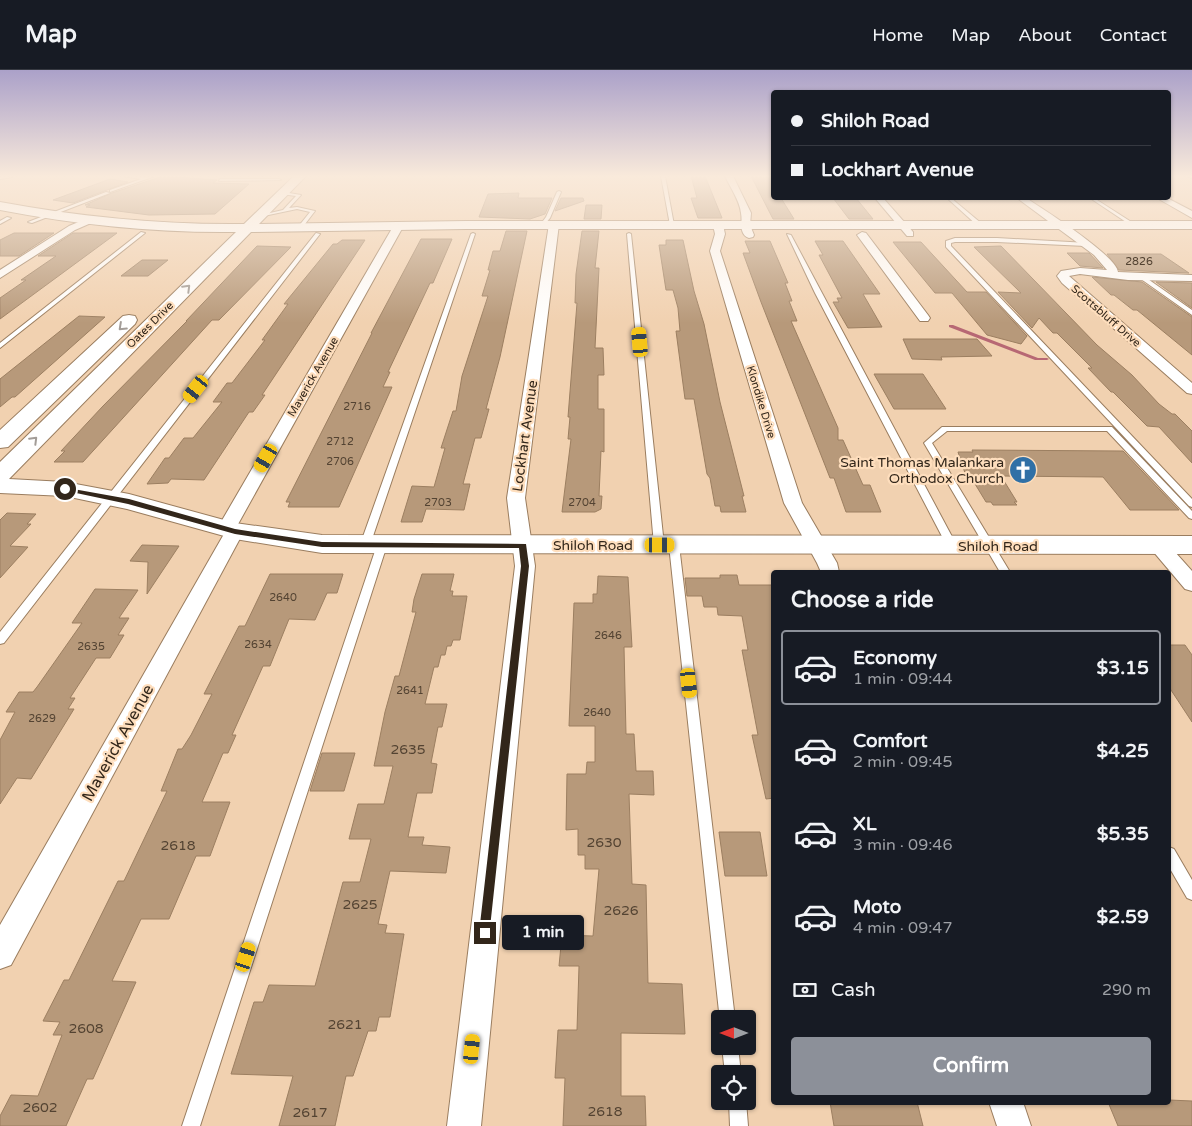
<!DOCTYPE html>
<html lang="en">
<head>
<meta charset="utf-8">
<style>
	body { margin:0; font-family:"Varela Round",sans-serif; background:#20242c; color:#f1f3f6; height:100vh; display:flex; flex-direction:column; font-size:19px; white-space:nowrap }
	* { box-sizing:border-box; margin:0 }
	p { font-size:16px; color:#9ea1a6 }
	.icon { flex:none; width:28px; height:28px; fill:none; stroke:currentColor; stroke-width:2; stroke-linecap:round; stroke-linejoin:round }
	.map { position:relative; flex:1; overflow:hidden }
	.side { position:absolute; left:771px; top:500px; width:400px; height:535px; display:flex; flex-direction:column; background:#171b24; border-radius:5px; box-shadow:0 1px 4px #0004 }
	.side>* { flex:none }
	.banner { position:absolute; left:771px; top:20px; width:400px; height:110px; border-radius:5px; box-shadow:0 1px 4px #0004; display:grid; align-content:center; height:110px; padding:0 20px; background:#171b24 }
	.needle { width:32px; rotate:270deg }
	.tools { position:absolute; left:711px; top:940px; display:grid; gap:10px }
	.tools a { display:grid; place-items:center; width:45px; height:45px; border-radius:5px; background:#171b24; box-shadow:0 1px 4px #0004; font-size:25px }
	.end { position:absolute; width:22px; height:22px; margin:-11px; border:6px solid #32261a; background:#fff; box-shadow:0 0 0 2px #fff }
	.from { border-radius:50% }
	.bubble { position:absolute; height:35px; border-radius:5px; background:#171b24; box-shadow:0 1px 4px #0004; font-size:16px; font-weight:700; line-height:35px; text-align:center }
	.car { position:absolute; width:15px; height:30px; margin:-15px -8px; border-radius:6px; box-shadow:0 0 4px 1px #0007; background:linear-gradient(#f5c518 24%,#345 0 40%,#f5c518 0 76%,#345 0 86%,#f5c518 0) }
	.banner b { display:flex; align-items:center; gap:18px; height:48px; font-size:19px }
	.banner b+b { border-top:1px solid #363941 }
	.banner i { width:12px; height:12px; background:#f1f3f6 }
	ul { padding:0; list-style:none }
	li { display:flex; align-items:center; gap:15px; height:75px; margin:0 10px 8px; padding:0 10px; border:2px solid transparent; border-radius:5px }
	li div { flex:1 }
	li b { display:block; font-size:19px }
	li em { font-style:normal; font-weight:700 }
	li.current { border-color:#8c9099 }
	li>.icon { width:45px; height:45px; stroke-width:1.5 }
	h2 { padding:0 20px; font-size:22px; line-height:60px }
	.pay { display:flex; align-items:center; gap:12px; height:55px; padding:0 20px; font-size:19px }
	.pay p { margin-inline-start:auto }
	.primary-button { display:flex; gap:10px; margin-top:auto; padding:10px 20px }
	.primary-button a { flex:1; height:58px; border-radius:5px; background:#8c9099; color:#fff; font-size:20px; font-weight:700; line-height:58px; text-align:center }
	header { display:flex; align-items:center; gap:30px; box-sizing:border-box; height:70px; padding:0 25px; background:#171b24; border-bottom:1px solid #363941 }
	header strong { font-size:24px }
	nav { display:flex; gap:28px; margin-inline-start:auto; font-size:18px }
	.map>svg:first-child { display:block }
</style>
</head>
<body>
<header>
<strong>Map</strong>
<nav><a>Home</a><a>Map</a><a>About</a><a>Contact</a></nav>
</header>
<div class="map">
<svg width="1192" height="1056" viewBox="0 0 1192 1056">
	<rect width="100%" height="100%" fill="#f1d1b0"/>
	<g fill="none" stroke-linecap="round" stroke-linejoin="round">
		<path fill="#b76874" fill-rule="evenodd" d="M949,255h4l85,33h9l2,1 -2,1h-12l-86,-33z"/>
	</g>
	<path fill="#b7997a" stroke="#9c7f61" d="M163,106l54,4 -4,3 36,1 -34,30 -66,1 -63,-8 4,-2h-5l27,-12z
		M691,106h14l17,42h-24l-7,-20h6z
		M751,106h18l5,8v14h7l13,21h-21z
		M110,109l18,3 -55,21 -20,-3z
		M519,123l-1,5h34l-7,16 -15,5 -51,-2 9,-23z
		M561,128h22l1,3 -29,10z
		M833,128h23l17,21h-24z
		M586,135h16l-1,14h-17z
		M506,161h21l-27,126 -14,52h3l-8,29h-6l-12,46h7l-6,26 -38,-1 -4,13h-21l11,-36 22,1 11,-39h-4l12,-37h3l6,-35 26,-80h-6l8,-26h-2l5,-19h7z
		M582,161h17l-4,37h4l-4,80h8l1,27h-6v34h6v43l-3,-1 -2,45h3l-1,13 -6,3h-33l9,-73h-3l2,-22h-2l9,-114h-2l1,-29z
		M14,163h40l-35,23h-19v-16z
		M73,163h44l-117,86v-21l26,-18h-5l35,-24h-18z
		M421,169h31l-19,44h-3l-42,89h2l-7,15h9l-53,120h-51l2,-5h-4l86,-169h-1z
		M342,170h23l-103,155h3l-12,17h-4l-45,68 -33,-1 -3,4 -21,1 18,-26h4l15,-20h9l29,-36h-9l14,-19h5l33,-43h-3l26,-36h-4l49,-60h4z
		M666,170h17l11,51 10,33 16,78 24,94h-2l4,16h-25l-1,-6h-5l-5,-28 -3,-4 -13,-75h-9l-9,-68h4l-2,-23 -5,-18h-7l-7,-45h7z
		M745,171h25l18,42h-3l7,18h-3l8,20h-6l47,107v12h5l20,45h7l11,27h-35l-12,-34h-4l-69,-176 -18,-49h7z
		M815,171h28l37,53h-17l19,33 -34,1 -15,-26h6l-2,-4h5l-23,-43h4z
		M893,172h28l46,50h19l41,44 -6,8 -34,-9 -35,-42h-17z
		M257,176l34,1 -72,73h-7l-129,142h-29l11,-11h-4l42,-45 84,-85h-1z
		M1001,176l96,99 35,30 27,29 13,10h3l17,17v32l-33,-36 -12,-1 -34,-34h-2l-23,-24h4l-35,-35h-4l-14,-15 -7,10 -34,-36 23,1 -47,-46z
		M1067,183h22l14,15 -23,-2z
		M1107,184h54l28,19 -70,-3z
		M142,190h26l-20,16h-27z
		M1092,207l50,5 50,35v38l-55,-45h-4l-19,-15h-3z
		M1156,212l36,1v25z
		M79,246l26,1 -90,80h-3l-12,10v-28z
		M903,269h74l15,17 -51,1 1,3 -30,-1z
		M874,304h49l23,35h-52z
		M972,380l151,1 56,59h-49l-27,-33 -102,-1 16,26h-3l3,3h-24l-2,-3h-5l-14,-23h-5l-9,-27h15z
		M7,443l29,1 -9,10h4l-21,22 18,1 -28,31v-58z
		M142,475l37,1 -32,48 1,-32 -18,-1z
		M270,504h73l-6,19h-10l-12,27 -26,-1 -19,47h-7l-31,69h4l-8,18h-5l-21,49h28l-20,54h-14l-27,63h-28l-29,62 24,1 -43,97h-6l-21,47h-66v-10l11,-21 27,1 24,-61h-9l7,-13 -17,-1 21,-41h5l49,-99h6l43,-90h-6l17,-42h4l9,-14 21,-41h-8l35,-68h6z
		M422,504h32l-4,17h3l-1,5h15l-7,44h-7l-2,6h-4l-2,9h-4l-3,12h-4l-9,37h22l-5,23h-4l-7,36 6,1 -5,29h-15l-9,44h16l-2,8 28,2 -4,26 -56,-2 -12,53 9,1 -2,8 19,1 -14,83h-11l-3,14h-8l-15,45h-7l-11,50h-56l14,-50 -62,-2 23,-72h9l6,-17 46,1 28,-104h17l11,-43h-22l9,-35h26l9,-38h-19l11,-54 10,-36h4l17,-64h-4l2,-13z
		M720,505h17l2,10h35v213l-8,1 -14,-64h6l-16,-85h6l-6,-34 -24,-1 -1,-8h-13l-2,-11h-15l-2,-18h35z
		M598,506l30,1 4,70h-8l2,87h8l2,37h17l1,24 -25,-1 3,90 14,1 2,98 34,1 3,50 -64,-1v63h24l1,30h-83l2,-48h-10l3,-48h19l2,-64h-20l3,-31 31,1 6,-67h-14v-14h-7v-26l-12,1 1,-56h19l1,-12h8v-36h-26l5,-123h19v-9h4z
		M95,519l43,1 -19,28h10l-11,17h6l-14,23h-14l-26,40h5l-7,11h6l-43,70 -14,-1 -17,26v-64l15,-28h-9l13,-20h14l4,-5 45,-64h-10z
		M1169,575h16l7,10v67l-23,-35z
		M322,683h33l-11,38h-34z
		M719,762h41l7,44h-42z
		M1169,1030l23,1v25h-74l-10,-24h61z
		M830,1032h87l6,24h-89z"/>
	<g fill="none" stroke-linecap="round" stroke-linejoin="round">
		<g stroke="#9a7d5f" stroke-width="2">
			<path id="lane" d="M13,106l-1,1 -12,2v-2z
				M123,106l23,1 9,-1 -45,16v-2l31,-11z
				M661,106h4l9,49 -2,1 -2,-1z
				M1187,106h5v2z
				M220,109h59l2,1 -62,1z
				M559,121l2,1 -11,26 -6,7h-4l6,-8 11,-25z
				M106,122l4,1 -78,30 -4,-1z
				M283,122l18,3 -12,13 8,-1 18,4 -13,17 -4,-1 12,-15 -13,-3 -38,8 -2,-1 26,-6 13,-14 -15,-2z
				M947,128h4l31,26v2h-4z
				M1090,128h4l42,27 -4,1z
				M7,147l4,1 -11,6v-3z
				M141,162l4,1 -145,115v-5z
				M316,163l4,1 -316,409 -4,1v-12z
				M473,163l2,1 -105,311 -2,2h-6l-2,-2 111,-311z
				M629,163l2,1 33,311 -5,3 -5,-3 -27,-311z
				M787,164l4,1 166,311 -2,2h-6l-2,-2 -132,-253z
				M955,168h42l91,5 -2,3 -89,-4h-42l-4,1v3l241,253v8l-3,-1 -243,-259v-6z
				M1141,207h4l47,33v5l-51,-36z
				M942,357h170l80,84v8l-3,-1 -82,-87h-160l-15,12 78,129h-10l-76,-129z
				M382,472l5,3 -187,581h-18l195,-581z
				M674,472l5,3 56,474h-15v2l-51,-476z
				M1169,777l5,2 18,31v20l-5,-2 -18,-31z
				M722,976h16l3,28h-16z
				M729,1031h17l2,25h-18z"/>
		</g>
		<g stroke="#9a7d5f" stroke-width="2">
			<path id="street" d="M725,106h8l18,37 -1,12 4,10 -1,2 -4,1c-11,-4 -6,-16 -8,-25 -1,-12 -11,-26 -16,-37z
				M875,128h8l30,34v4h-6z
				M1017,128h9c17,11 90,57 92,74l74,3v6l-64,-1 -48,-6 -11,2 123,107v11l-5,-1 -125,-110 -5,-7 4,-5 19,-3 27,2 -13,-15z
				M1157,128h10l25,13v7z
				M88,148l5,3 -2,2 -16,7 -75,48v-8l69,-44z
				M554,151l5,3 -34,274 10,68 -54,560h-34l68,-560 -8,-68 42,-274z
				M399,152l5,3 -167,301 4,1 3,4 -233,434 -11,4v-44l224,-391 -4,-1 -3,-4 177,-304z
				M718,152l5,3 2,9 -5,17 82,252 35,60 2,9h-18l-4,-9 -33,-60 -74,-252 5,-17 -2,-9z
				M862,162l4,1 62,82 2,3 -2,3h-8l-63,-86z
				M1159,470l7,2 26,29v20l-7,-2 -33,-39 -2,-4 2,-4z
				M989,1032h34l8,24h-34z"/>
		</g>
		<g stroke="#9a7d5f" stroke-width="2">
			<path id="secondary" d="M294,106h12l-47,48 207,-3h726v8h-726l-215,3 -242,247 56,3 64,12 106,29 87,12 870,1v18l-870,-1 -87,-14 -108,-30 -62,-13 -65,-3v-31l236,-230c-80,1 -158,-7 -236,-22v-8c81,15 162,23 244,22z
				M129,245l6,1 2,4 -2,4 -127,123 -8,1v-18l123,-114z"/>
		</g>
		<use href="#lane" fill="#fff" fill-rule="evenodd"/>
		<use href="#street" fill="#fff" fill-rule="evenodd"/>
		<use href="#secondary" fill="#fff" fill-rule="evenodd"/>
	</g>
	<defs><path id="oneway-chevron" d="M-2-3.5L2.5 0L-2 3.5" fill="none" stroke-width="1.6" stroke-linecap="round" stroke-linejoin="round" transform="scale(1.25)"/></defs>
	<g stroke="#a39d98">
		<use href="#oneway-chevron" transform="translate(187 218) rotate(-45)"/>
		<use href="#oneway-chevron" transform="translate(122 257) rotate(137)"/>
		<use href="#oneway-chevron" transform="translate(34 370) rotate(-45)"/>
	</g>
	<linearGradient id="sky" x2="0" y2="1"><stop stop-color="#aba1c9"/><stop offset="0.42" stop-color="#f9eadb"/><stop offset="1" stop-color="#f9eadb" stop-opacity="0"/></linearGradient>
	<rect width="1192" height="253" fill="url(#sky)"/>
	<path fill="#32261a" d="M62,417l67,12 106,30 87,13 204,2 3,22 -40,371 -4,2 -4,-2 -2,-4 42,-367 -2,-18 -197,-1 -87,-13 -107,-30 -66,-14z"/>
	<defs>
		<g id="church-disc" transform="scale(1.4375)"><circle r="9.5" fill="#3070a6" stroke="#fedebd"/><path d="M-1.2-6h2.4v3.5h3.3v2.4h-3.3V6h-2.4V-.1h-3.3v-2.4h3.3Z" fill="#fff"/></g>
	</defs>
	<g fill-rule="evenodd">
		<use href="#church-disc" x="1023" y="400"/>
	</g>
	<g text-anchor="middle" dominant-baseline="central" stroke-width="4.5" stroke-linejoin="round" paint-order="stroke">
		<g font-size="11" fill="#534332">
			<text x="1139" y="191">2826</text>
			<text x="357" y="336">2716</text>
			<text x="340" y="371">2712</text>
			<text x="340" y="391">2706</text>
			<text x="438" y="432">2703</text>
			<text x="582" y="432">2704</text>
			<text x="283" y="527">2640</text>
			<text x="608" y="565">2646</text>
			<text x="258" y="574">2634</text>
			<text x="91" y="576">2635</text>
			<text x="410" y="620">2641</text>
			<text x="597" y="642">2640</text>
			<text x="42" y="648">2629</text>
		</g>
		<g font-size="11" fill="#32261a" stroke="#fedebd">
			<text transform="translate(1106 246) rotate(41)">Scottsbluff Drive</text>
			<text transform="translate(150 255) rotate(-45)">Oates Drive</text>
			<text transform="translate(313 307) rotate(-60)">Maverick Avenue</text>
			<text transform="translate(761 332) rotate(73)">Klondike Drive</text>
		</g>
		<g font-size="14" fill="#32261a" stroke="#fedebd">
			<text transform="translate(525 366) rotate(-82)">Lockhart Avenue</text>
			<text x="593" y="475">Shiloh Road</text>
			<text x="998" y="476">Shiloh Road</text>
		</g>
		<g font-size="14" fill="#32261a" stroke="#fedebd" text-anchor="end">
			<text x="1004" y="392">Saint Thomas Malankara<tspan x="1004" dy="16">Orthodox Church</tspan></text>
		</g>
		<g font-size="14" fill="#534332">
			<text x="408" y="679">2635</text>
			<text x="604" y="772">2630</text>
			<text x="178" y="775">2618</text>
			<text x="360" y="834">2625</text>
			<text x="621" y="840">2626</text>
			<text x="345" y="954">2621</text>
			<text x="86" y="958">2608</text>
			<text x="40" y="1037">2602</text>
			<text x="605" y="1041">2618</text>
			<text x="310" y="1042">2617</text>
		</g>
		<g font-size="16" fill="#32261a" stroke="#fedebd">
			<text transform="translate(118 673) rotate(-61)">Maverick Avenue</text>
		</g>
	</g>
</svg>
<div class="tools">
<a><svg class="needle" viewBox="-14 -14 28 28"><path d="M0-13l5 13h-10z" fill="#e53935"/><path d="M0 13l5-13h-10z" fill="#9ea1a6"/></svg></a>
<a><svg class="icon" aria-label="locate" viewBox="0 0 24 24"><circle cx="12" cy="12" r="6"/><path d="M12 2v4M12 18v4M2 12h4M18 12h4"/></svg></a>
</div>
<i class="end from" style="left:65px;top:419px"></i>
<i class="end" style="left:485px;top:863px"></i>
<div class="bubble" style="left:502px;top:845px;width:82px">1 min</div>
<i class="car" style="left:640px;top:272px;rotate:355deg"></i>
<i class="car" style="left:196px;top:319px;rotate:218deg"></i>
<i class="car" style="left:266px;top:388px;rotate:210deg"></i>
<i class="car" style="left:660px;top:475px;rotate:90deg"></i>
<i class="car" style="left:689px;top:613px;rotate:174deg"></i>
<i class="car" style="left:246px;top:887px;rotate:18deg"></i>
<i class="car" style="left:472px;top:979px;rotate:6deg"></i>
<div class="banner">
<b><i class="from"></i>Shiloh Road</b>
<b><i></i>Lockhart Avenue</b>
</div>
<section class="side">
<h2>Choose a ride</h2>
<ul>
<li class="current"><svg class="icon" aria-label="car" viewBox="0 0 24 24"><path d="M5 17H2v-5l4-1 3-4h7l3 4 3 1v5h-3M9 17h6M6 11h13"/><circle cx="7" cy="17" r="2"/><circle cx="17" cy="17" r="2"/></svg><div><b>Economy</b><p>1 min · 09:44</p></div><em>$3.15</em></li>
<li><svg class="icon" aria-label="car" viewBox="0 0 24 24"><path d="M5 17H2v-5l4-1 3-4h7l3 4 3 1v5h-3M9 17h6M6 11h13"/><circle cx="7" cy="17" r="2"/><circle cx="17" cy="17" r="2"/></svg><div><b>Comfort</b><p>2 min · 09:45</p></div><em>$4.25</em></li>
<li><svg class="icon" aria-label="car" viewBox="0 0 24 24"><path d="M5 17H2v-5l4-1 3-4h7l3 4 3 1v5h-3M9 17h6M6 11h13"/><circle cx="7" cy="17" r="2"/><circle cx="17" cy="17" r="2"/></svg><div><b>XL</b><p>3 min · 09:46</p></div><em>$5.35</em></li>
<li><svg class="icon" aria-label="car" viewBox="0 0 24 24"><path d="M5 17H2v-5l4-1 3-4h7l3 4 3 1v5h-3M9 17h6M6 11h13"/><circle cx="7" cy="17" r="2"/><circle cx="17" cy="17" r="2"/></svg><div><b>Moto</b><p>4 min · 09:47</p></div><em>$2.59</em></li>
</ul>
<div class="pay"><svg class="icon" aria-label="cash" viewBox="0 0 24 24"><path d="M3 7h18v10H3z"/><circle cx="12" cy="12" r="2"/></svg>Cash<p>290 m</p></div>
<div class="primary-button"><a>Confirm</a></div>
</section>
</div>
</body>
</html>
